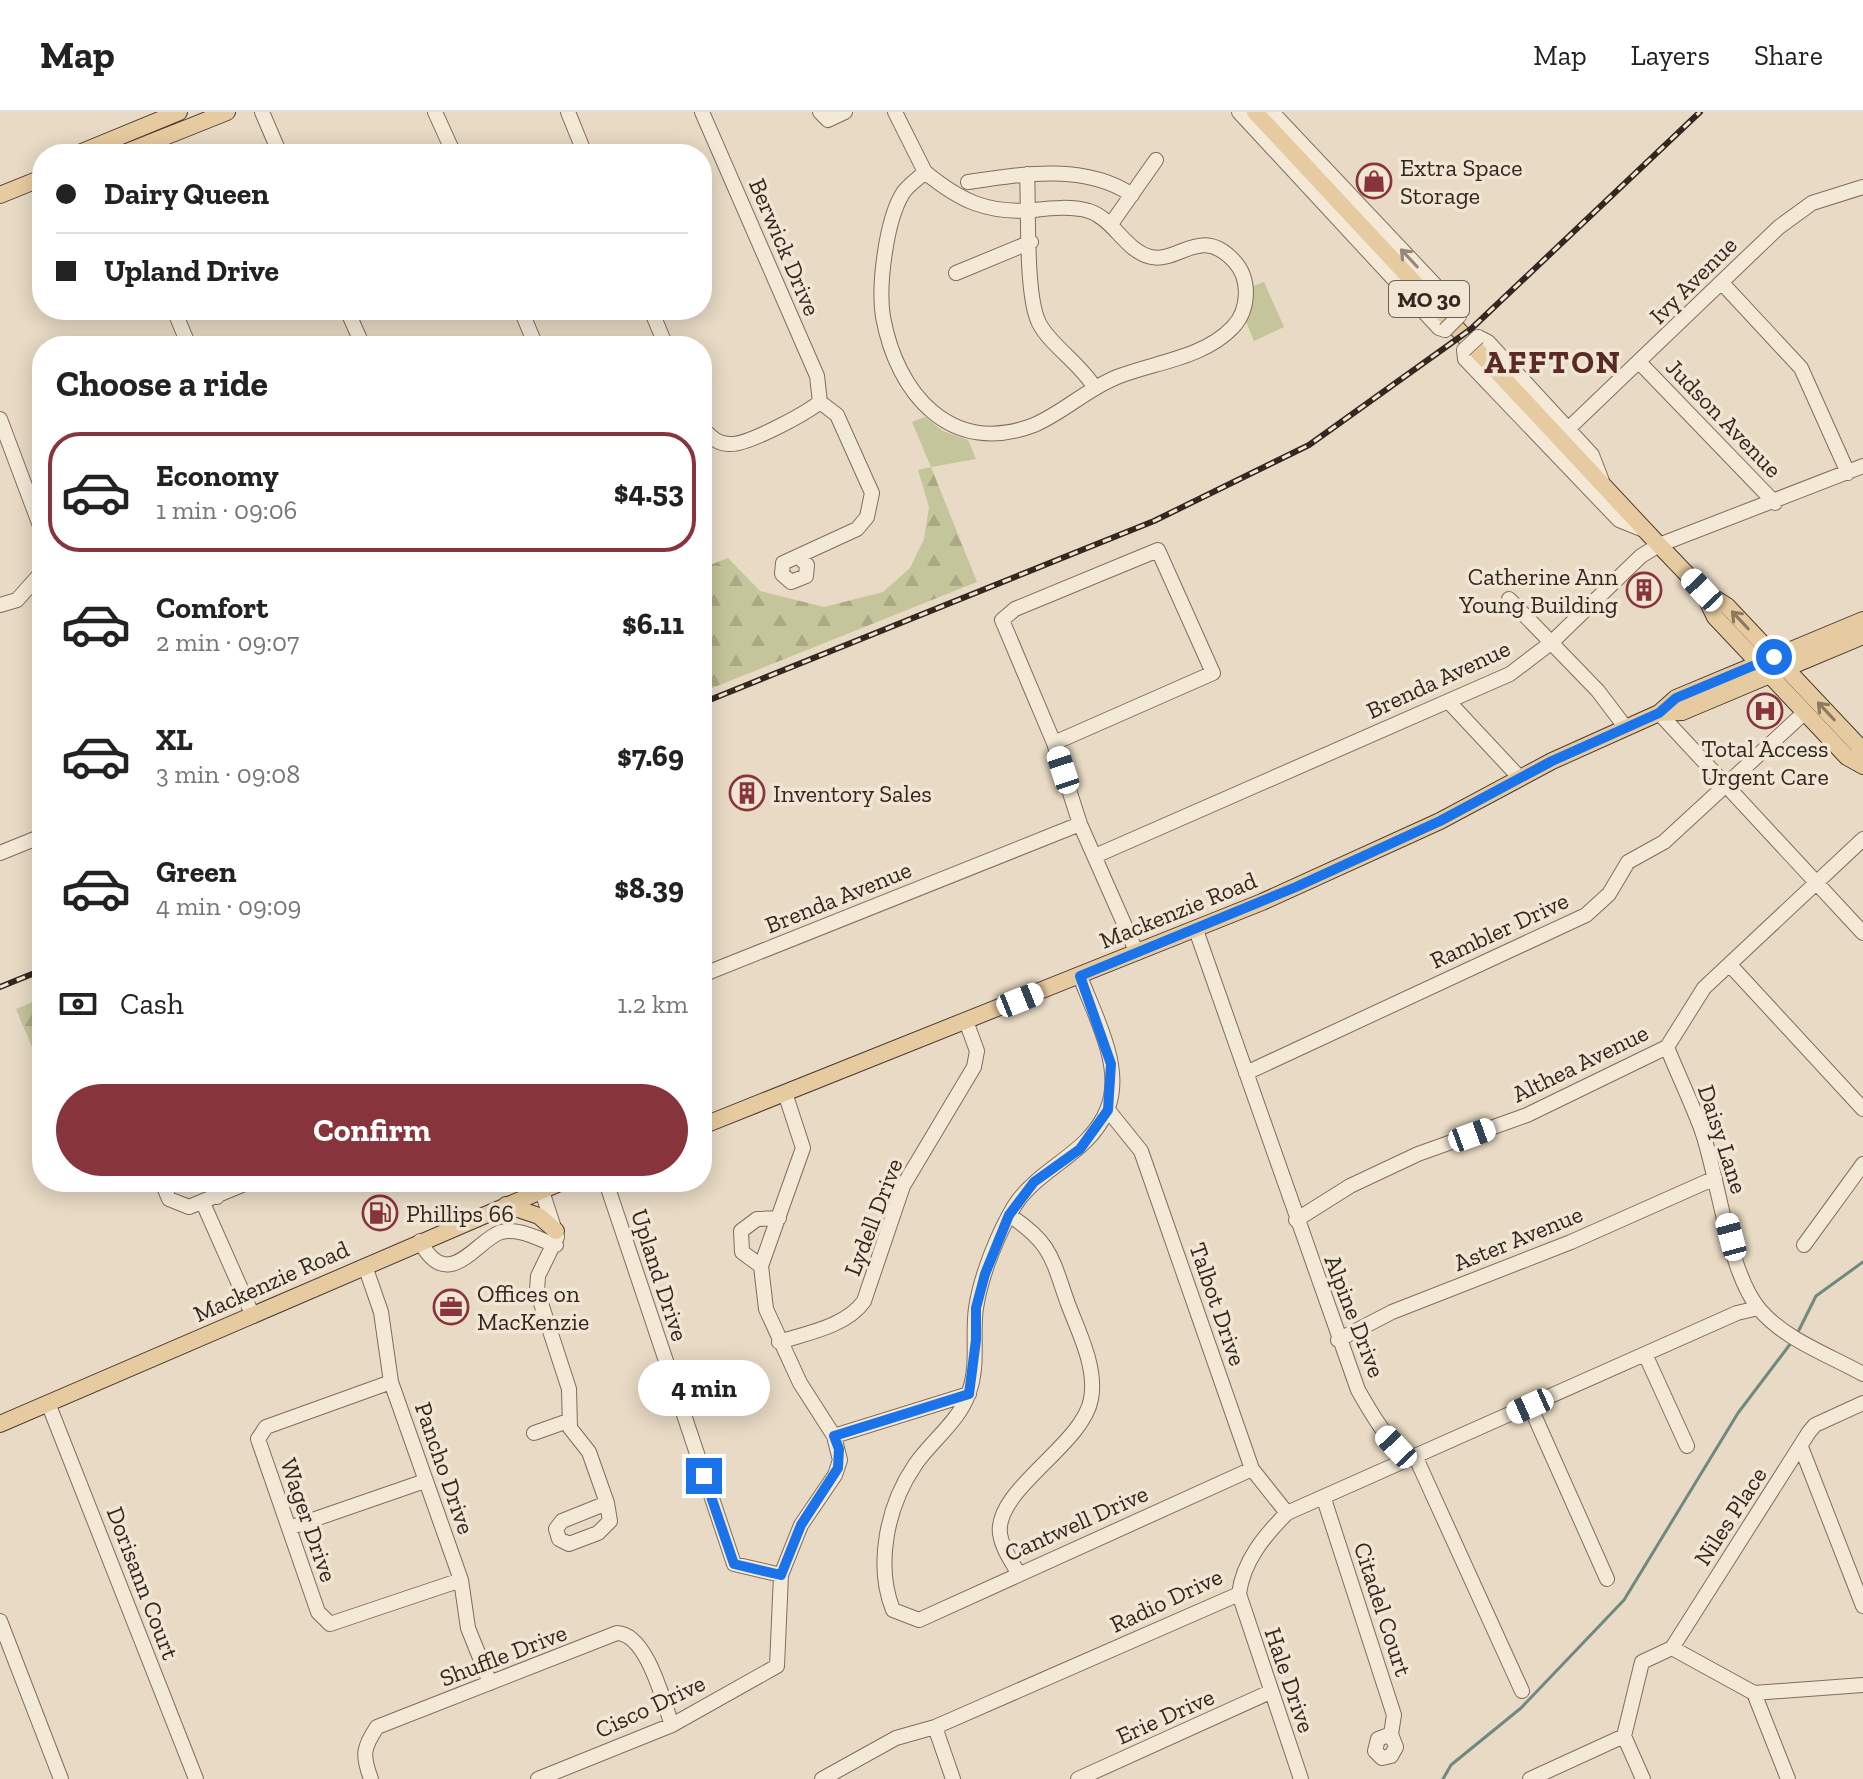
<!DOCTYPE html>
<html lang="en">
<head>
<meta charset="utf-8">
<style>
	body { margin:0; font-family:"Zilla Slab",serif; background:#f2f2f2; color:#222; height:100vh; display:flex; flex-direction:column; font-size:30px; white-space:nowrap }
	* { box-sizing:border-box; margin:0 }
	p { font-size:26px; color:#767676 }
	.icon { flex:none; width:44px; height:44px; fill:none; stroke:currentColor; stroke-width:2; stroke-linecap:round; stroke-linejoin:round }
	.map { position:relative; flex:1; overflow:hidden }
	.details { position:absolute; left:32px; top:224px; width:680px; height:856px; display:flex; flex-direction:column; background:#fff; border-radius:32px; box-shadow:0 4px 20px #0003 }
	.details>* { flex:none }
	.guide { position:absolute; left:32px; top:32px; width:680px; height:176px; border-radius:32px; box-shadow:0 4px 20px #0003; display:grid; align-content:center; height:176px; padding:0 24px; background:#fff }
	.end { position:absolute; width:36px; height:36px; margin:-18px; border:10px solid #1a73e8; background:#fff; box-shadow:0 0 0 4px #fff }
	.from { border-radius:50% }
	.bubble { position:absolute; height:56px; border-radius:28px; background:#fff; box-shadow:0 4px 20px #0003; font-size:26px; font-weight:700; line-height:56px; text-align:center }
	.car { position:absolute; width:24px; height:48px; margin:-24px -12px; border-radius:10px; box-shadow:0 0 6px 2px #0007; background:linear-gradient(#fff 24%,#345 0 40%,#fff 0 76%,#345 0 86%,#fff 0) }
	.guide b { display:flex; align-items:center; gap:28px; height:76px; font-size:30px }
	.guide b+b { border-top:2px solid #e0e0e0 }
	.guide i { width:20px; height:20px; background:#222 }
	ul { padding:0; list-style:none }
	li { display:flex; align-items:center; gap:24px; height:120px; margin:0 16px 12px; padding:0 8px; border:4px solid transparent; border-radius:32px }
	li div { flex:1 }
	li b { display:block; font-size:30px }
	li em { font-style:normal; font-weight:700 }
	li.on { border-color:#88343c }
	li>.icon { width:72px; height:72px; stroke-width:1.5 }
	h2 { padding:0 24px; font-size:36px; line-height:96px }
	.pay { display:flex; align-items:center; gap:20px; height:88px; padding:0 24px; font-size:30px }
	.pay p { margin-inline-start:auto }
	.primary-button { display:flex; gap:16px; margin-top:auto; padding:16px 24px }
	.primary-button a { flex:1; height:92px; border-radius:48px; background:#88343c; color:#fff; font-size:32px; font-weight:700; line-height:92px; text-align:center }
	header { display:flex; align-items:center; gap:48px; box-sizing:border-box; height:112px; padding:0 40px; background:#fff; border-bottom:2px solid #e0e0e0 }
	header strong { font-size:38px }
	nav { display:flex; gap:44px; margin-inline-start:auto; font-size:28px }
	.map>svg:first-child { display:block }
</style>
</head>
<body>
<header>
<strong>Map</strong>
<nav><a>Map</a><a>Layers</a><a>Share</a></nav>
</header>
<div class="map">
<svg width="1863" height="1667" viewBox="0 0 1863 1667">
	<defs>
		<pattern id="forest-firs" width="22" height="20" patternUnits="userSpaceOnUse" patternTransform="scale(2)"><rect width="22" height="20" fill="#c4c59a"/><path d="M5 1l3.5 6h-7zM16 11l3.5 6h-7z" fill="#a9a984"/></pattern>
	</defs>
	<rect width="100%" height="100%" fill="#e8dac4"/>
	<path fill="#c4c59a" d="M1264,170l20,45 -30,14 -9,-22 8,-19v-14z
		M925,305l18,14 25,9 8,19 -45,8 -19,-45z"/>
	<path fill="url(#forest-firs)" d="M931,355l46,115 -275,110v-124l26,-10 32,33 64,16 59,-15 27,-24 14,-29 5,-32 -11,-37z
		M42,886v73l-26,-62z"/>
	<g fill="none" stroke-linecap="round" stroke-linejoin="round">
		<path stroke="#6e8980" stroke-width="3" d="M1799,1218l17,-34 47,-34
			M1443,1667l8,-14 70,-57 103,-108 114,-187 53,-70"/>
		<g stroke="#816d5d" stroke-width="16">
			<path id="minor" d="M262,0l18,42
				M435,0l19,42
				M568,0l17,42
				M702,0l115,264 3,26
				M820,0l8,8 17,-8
				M895,0l30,60c-7,7 -17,13 -22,21 -17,27 -25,93 -20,124 14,77 68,140 151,108 30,-13 53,-36 83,-48 38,-15 87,-19 116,-50 16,-17 18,-48 1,-66 -33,-36 -55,2 -83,-4 -26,-6 -37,-38 -62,-46 -18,-5 -37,-3 -55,-1 -46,4 -74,-9 -109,-38
				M1239,0l200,216 6,2
				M1272,0l182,193 5,11
				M1027,62c2,35 -2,121 12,149 11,22 41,40 56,65
				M968,70c53,-8 117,-19 164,13
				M1111,112l45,-64
				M956,161l75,-31
				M1722,171l79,85 47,105
				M174,198l15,36
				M347,198l16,36
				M521,198l15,36
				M651,198l15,36
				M1478,225l10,5 104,113 10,26
				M1464,238l1,9 154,161 25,10
				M1640,251l135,140
				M0,307l42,112
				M702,316c8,8 15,16 27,16 17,2 76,-30 91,-42
				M1568,317l211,-202 33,-24 51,-16
				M799,445l8,8 -1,11 -15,6 -9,-8 1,-11 74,-34 10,-12 5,-24 -35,-78 -17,-13
				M1509,487l89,92 28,37
				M0,493l17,-5 25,-28
				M1448,589l71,76
				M1659,601l204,220
				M1054,631l159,-70 -55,-123 -143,59 -13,11 52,123 26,81 57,129
				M0,741l42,-17
				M1095,744l415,-182 42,-32 89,-86 18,-11 204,-79
				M1196,818l162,460c17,29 28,52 58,68l106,233
				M1730,853l133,144
				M702,863l378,-151
				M1080,864c14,39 45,92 27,134 -18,44 -67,57 -92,95 -17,28 -34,70 -39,103 -4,27 3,57 -7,84 -9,29 -38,49 -54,73 -28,41 -40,100 -22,145l26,10 333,-151
				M1667,935c11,28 25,56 35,84 17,49 26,142 58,179 26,30 69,45 103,64
				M1246,961l340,-158 23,-21 19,-32 36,-20 141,-130
				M1108,998l33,41 111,318 35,44
				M162,1070l7,17 20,8 60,-25
				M210,1070l7,15
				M539,1070l18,55 -19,39 -1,15 32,98 1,39 19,24 18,51
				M606,1070l128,382 47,11
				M203,1091l50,113
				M1009,1103c43,28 43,44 59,89 11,29 29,64 23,95 -8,46 -97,91 -91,135 2,14 11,26 18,39
				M1296,1108l54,-34 68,-32 109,-39 140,-68 37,-59 159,-149
				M420,1129c28,54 56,-1 81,-9 17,-5 39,8 55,13
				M1804,1133l59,-81
				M365,1154l16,46 10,70 70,198 7,48 22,55
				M761,1154l-19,-14 -1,-21 16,-12 22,-1
				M1338,1228l54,-28 179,-70 144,-64
				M779,1230c28,-9 68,-16 85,-41l39,-115 71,-119 3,-16 -11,-30
				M1645,1242l42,92
				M391,1270l-125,45 -8,12 60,173 12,12 131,-44
				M48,1291l148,376
				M1530,1294l77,173
				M534,1321l34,-12
				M834,1324l135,-42
				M1801,1335l62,159
				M1324,1387l70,216 -3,19 5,13 -5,9 -9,2 -7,-7 3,-12 13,-5
				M607,1391l3,18 -12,12 -29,11 -10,-5 -3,-10 6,-8z
				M289,1416l136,-47
				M1239,1482l62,185
				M0,1509l61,158
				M1672,1536l82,45 109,-8
				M1754,1581l34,86
				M935,1615l18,52
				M371,1667c-9,-24 -8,-31 6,-52l240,-94c30,1 46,68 55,92
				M538,1667l134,-54 105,-59 4,-91 20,-50 34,-50 5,-15 -6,-24 -34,-53 -34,-74 -5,-43 42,-118 -18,-55
				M822,1667l74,-41 39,-11 304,-133c4,-33 26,-59 48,-81l450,-200 21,-5
				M1078,1667l192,-87
				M1530,1667l94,-43
				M1643,1667l-19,-43 18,-74 30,-14 137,-216 6,-7 48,-22"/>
		</g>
		<g stroke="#4f3c31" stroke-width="18">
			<path id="major" d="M1255,0l404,433 43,45 25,16 131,139 5,10
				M77,42l102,-42
				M122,42l105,-42
				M0,83l42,-17
				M1703,480l12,25 132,140 16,9
				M1659,601l23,-1 181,-76
				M702,1014l560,-224 178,-81 112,-60 107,-48 17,-15 187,-78
				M506,1093l33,11 17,15
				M0,1312l562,-242"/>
		</g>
		<use href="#minor" stroke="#f4e9d6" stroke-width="14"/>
		<use href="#major" stroke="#e7cba0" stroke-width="16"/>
		<g stroke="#33271f" stroke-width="6">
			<path id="rail" d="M702,591l452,-182 155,-76 162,-116 229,-217
				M0,875l42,-17"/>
		</g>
		<use href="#rail" stroke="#f1e5d3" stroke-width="3" stroke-dasharray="9" stroke-linecap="butt"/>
		<g stroke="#816d5d" stroke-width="16" stroke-linecap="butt">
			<path id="minor-bridge" d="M1445,218l14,-14
				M1464,238l14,-13"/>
		</g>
		<use href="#minor-bridge" stroke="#f4e9d6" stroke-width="14"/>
	</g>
	<defs><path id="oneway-shaft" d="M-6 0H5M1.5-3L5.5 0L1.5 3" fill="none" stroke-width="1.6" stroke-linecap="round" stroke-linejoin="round" transform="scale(2)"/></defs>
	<use stroke="#94887a" href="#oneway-shaft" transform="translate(1409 146) rotate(-133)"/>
	<g stroke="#8d7960">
		<use href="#oneway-shaft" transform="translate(1740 508) rotate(-133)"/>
		<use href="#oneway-shaft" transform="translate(1826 599) rotate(-133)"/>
	</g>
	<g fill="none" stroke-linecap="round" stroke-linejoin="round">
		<path stroke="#1a73e8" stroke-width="10" d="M704,1364l30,88 47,11 20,-50 37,-57 1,-19 -5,-13 135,-42 7,-54v-32l9,-34 24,-59 25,-33 46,-33 28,-39 3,-46 -31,-88 216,-89 144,-66 112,-60 107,-48 17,-15 98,-41"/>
	</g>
	<defs>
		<g id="shop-ring" transform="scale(1.8)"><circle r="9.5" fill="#f1e5d3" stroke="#88343c" stroke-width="1.5"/><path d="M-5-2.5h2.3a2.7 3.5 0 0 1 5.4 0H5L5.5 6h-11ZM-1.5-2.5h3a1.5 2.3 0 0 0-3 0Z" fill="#88343c"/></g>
		<g id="building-ring" transform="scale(1.8)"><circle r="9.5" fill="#f1e5d3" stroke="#88343c" stroke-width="1.5"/><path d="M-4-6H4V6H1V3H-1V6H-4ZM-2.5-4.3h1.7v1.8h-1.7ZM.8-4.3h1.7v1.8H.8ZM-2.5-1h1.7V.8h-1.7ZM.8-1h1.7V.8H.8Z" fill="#88343c"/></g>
		<g id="hospital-ring" transform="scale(1.8)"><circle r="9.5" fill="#f1e5d3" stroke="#88343c" stroke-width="1.5"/><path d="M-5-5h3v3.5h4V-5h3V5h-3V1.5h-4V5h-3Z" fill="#88343c"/></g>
		<g id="fuel-ring" transform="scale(1.8)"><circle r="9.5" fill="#f1e5d3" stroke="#88343c" stroke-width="1.5"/><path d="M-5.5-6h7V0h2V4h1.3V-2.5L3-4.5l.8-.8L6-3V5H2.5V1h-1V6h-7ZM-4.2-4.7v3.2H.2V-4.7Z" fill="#88343c"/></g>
		<g id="office-ring" transform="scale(1.8)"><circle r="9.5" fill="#f1e5d3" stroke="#88343c" stroke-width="1.5"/><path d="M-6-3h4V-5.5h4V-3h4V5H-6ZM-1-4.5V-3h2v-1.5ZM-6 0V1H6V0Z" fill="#88343c"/></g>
	</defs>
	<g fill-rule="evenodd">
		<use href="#shop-ring" x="1374" y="69"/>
		<use href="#building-ring" x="1644" y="478"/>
		<use href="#hospital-ring" x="1765" y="599"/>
		<use href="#building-ring" x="747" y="681"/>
		<use href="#fuel-ring" x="380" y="1101"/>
		<use href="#office-ring" x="451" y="1195"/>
	</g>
	<g text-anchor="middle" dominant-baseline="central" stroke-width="7" stroke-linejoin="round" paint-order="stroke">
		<rect fill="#f1e5d3" stroke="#6c6055" stroke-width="2" x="1389" y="169" width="80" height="36" rx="6"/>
		<g font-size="22" font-weight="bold" fill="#33271f">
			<text x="1429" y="187">MO 30</text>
		</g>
		<g font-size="24" fill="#33271f" stroke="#f1e5d3" text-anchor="start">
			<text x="1400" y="55">Extra Space<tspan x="1400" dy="28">Storage</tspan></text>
			<text x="1618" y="464" text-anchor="end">Catherine Ann<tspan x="1618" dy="28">Young Building</tspan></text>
			<text x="1765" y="636" text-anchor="middle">Total Access<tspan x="1765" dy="28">Urgent Care</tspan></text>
			<text x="773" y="681">Inventory Sales</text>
			<text x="406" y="1101">Phillips 66</text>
			<text x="477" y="1181">Offices on<tspan x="477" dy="28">MacKenzie</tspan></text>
		</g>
		<g font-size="24" fill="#33271f" stroke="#f1e5d3">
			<text transform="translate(785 135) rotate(67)">Berwick Drive</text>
			<text transform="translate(1693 168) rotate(-45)">Ivy Avenue</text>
			<text transform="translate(1724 306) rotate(46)">Judson Avenue</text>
			<text transform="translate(1438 567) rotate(-25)">Brenda Avenue</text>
			<text transform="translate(838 785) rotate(-22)">Brenda Avenue</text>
			<text transform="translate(1178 798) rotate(-22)">Mackenzie Road</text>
			<text transform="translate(1499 818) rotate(-25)">Rambler Drive</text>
			<text transform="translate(1580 951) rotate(-26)">Althea Avenue</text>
			<text transform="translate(1723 1027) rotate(72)">Daisy Lane</text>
			<text transform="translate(873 1105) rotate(-69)">Lydell Drive</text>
			<text transform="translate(1518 1126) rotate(-22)">Aster Avenue</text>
			<text transform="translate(660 1163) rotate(72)">Upland Drive</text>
			<text transform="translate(271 1169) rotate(-24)">Mackenzie Road</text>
			<text transform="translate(1218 1192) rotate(71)">Talbot Drive</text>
			<text transform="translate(1355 1204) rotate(69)">Alpine Drive</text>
			<text transform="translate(445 1356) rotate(71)">Pancho Drive</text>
			<text transform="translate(1730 1404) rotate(-57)">Niles Place</text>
			<text transform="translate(309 1408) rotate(71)">Wager Drive</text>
			<text transform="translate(1076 1411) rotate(-24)">Cantwell Drive</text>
			<text transform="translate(143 1471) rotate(69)">Dorisann Court</text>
			<text transform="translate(1166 1488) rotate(-25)">Radio Drive</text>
			<text transform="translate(1383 1497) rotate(72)">Citadel Court</text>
			<text transform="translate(503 1543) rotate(-21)">Shuffle Drive</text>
			<text transform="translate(1290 1568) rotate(71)">Hale Drive</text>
			<text transform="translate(650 1594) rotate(-25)">Cisco Drive</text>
			<text transform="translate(1165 1604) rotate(-24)">Erie Drive</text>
		</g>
		<g font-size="32" font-weight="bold" letter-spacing="2" fill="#5a2a24" stroke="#f1e5d3">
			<text x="1553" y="250">AFFTON</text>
		</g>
	</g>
</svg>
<i class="end from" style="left:1774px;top:545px"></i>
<i class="end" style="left:704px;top:1364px"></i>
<div class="bubble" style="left:638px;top:1248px;width:132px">4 min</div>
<i class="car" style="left:1702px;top:478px;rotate:317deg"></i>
<i class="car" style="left:1063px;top:658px;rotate:342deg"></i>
<i class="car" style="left:1020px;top:888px;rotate:68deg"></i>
<i class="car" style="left:1472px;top:1023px;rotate:70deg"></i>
<i class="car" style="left:1731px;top:1125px;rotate:345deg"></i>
<i class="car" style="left:1530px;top:1294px;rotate:246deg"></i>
<i class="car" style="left:1396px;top:1335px;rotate:317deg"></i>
<div class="guide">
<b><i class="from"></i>Dairy Queen</b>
<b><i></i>Upland Drive</b>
</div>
<section class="details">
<h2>Choose a ride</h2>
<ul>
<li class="on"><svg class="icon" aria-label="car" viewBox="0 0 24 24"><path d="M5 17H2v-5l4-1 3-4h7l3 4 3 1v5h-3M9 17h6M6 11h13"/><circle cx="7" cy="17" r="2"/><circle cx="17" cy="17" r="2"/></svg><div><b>Economy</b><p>1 min · 09:06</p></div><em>$4.53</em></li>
<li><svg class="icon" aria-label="car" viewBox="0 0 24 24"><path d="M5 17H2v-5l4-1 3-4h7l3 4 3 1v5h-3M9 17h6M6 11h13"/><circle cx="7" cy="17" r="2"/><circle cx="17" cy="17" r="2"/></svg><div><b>Comfort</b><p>2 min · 09:07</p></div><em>$6.11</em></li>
<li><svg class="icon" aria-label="car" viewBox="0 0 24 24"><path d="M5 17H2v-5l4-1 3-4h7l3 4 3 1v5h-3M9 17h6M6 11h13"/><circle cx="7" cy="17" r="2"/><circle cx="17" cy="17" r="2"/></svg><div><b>XL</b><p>3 min · 09:08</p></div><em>$7.69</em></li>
<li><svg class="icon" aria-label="car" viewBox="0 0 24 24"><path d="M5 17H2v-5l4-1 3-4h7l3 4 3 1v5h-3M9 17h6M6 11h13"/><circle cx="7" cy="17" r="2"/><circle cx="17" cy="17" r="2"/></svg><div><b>Green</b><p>4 min · 09:09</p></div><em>$8.39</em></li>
</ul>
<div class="pay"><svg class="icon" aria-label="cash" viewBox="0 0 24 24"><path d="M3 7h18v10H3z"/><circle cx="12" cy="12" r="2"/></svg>Cash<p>1.2 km</p></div>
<div class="primary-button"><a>Confirm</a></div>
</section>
</div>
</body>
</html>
